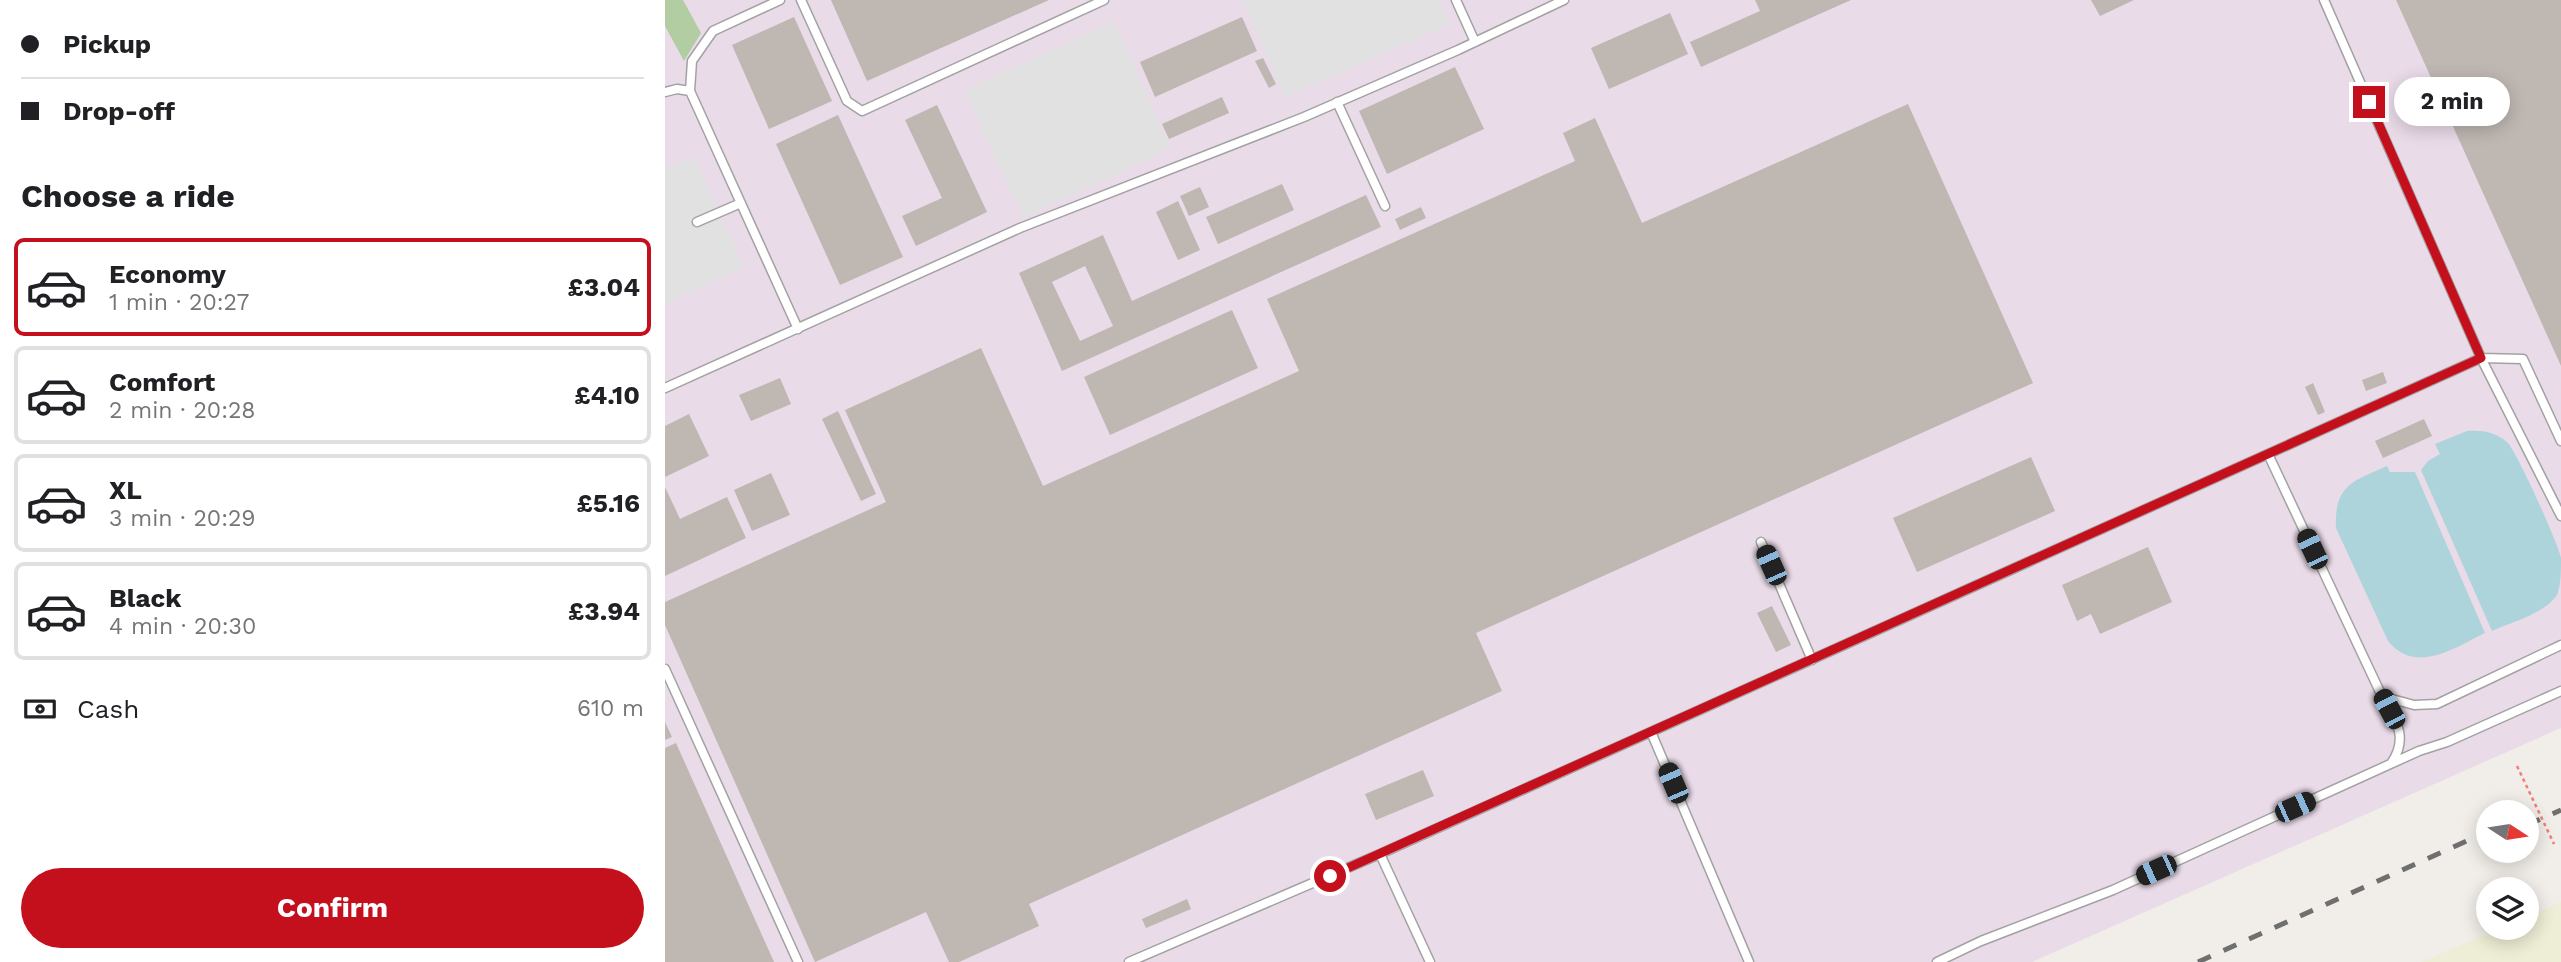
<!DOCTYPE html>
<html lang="en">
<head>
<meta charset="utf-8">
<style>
	body { margin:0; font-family:"Work Sans",sans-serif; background:#f2f2f2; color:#202124; height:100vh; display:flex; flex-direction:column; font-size:26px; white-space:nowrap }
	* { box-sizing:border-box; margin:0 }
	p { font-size:23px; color:#757577 }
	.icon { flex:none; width:38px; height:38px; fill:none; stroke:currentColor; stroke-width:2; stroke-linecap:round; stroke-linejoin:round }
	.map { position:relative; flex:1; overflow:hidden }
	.side { display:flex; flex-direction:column; background:#fff; width:665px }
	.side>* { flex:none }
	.banner { display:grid; align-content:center; height:154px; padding:0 21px; background:#fff }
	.needle { width:46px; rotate:102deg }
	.buttons { position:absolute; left:1811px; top:800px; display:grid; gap:14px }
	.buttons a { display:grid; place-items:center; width:63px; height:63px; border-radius:50%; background:#fff; box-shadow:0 4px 18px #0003; font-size:35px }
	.end { position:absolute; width:32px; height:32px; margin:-16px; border:9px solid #c40f1c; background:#fff; box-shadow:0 0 0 4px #fff }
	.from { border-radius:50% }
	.bubble { position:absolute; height:49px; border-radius:24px; background:#fff; box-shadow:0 4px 18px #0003; font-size:23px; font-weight:700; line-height:49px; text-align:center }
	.car { position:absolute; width:21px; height:42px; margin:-21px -10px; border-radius:9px; box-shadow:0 0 5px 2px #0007; background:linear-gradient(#222 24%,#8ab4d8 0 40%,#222 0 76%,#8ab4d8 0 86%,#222 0) }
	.banner b { display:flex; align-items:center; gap:24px; height:66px; font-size:26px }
	.banner b+b { border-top:2px solid #e0e0e0 }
	.banner i { width:18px; height:18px; background:#202124 }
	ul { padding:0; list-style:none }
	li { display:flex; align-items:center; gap:21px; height:98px; margin:0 14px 10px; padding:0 7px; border:4px solid #e0e0e0; border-radius:10px }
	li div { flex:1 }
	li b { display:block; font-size:26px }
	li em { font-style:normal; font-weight:700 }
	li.current { border-color:#c40f1c }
	li>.icon { width:63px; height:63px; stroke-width:1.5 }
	h2 { padding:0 21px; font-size:32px; line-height:84px }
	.pay { display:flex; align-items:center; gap:18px; height:77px; padding:0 21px; font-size:26px }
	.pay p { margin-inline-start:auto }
	.action { display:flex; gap:14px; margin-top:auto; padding:14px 21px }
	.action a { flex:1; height:80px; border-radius:42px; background:#c40f1c; color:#fff; font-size:28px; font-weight:700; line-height:80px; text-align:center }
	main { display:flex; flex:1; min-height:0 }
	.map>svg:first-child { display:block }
</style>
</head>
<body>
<main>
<section class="side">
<div class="banner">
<b><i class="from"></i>Pickup</b>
<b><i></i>Drop-off</b>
</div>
<h2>Choose a ride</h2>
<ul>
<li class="current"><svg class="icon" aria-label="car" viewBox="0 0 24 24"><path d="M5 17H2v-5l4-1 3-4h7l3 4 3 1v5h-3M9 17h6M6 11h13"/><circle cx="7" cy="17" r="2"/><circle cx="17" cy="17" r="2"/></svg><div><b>Economy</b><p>1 min · 20:27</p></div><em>£3.04</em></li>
<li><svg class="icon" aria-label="car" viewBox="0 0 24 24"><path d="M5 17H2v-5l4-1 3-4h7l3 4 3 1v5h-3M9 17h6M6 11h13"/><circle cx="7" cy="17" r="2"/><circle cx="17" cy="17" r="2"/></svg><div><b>Comfort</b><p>2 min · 20:28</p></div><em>£4.10</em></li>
<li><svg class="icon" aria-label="car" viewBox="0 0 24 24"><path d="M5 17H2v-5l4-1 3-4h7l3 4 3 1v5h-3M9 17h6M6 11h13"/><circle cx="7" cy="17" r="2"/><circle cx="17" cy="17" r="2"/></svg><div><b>XL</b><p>3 min · 20:29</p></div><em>£5.16</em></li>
<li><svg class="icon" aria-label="car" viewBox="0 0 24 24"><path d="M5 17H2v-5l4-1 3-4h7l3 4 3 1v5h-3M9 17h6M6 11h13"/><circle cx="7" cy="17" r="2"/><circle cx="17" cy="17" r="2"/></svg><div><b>Black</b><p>4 min · 20:30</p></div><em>£3.94</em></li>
</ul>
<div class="pay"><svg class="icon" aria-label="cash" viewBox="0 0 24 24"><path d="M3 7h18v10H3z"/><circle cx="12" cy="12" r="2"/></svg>Cash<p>610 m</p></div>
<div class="action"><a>Confirm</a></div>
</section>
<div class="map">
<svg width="1896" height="962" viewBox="0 0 1896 962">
	<rect width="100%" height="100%" fill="#f1eee9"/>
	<path fill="#e9dbe8" d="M0,0h1896v728l-529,234h-1367z"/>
	<path fill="#eeeed6" d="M1896,902v60h-140l81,-34h25v-11z"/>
	<path fill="#b1cda1" d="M0,0h18l18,33 -17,28 -19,-35z"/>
	<path fill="#e1e1e1" d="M578,0h196l11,24 -165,73z
		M449,22l57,126 -148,70 -59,-128z
		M28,156l51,111 -79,37v-135z"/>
	<path fill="#add4db" d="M1802,431c16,-1 28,1 40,11 9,8 52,103 54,116 0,11 0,28 -4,37 -13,19 -45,27 -65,36l-71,-161 7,-9 12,-7 -5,-10z
		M1722,466l3,6h25l70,161c-31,15 -69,42 -97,8l-52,-113c-2,-43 17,-47 51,-62z"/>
	<path fill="#beb7b2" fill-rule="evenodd" d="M166,0h218l-182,81z
		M1090,0h96l-150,67 -11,-25 70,-31z
		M1426,0h43l-34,16z
		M1731,0h165v366z
		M1005,13l18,41 -79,35 -18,-41z
		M129,17l38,84 -63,28 -37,-84z
		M577,17l15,34 -102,46 -15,-35z
		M598,58l13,26 -7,4 -14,-27z
		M790,67l29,62 -97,45 -28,-63z
		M557,97l7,16 -60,26 -7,-15z
		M1243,104l125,279 -557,250 26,58 -473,213 10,22 -80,36h-10l-23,-50 -111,50 -150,-337v-23l221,-100 -41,-92 136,-62 62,138 256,-115 -32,-72 308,-138 -12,-28 32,-15 47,105z
		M272,105l50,107 -71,34 -14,-30 40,-18 -37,-78z
		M173,115l65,142 -63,28 -64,-141z
		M617,184l12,26 -76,34 -12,-27z
		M535,187l9,20 -20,9 -9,-20z
		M701,195l15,32 -319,144 -43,-98 84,-38 29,66zM420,266l28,60 -33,15 -28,-59z
		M513,201l22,49 -22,10 -22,-48z
		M756,207l5,11 -26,12 -5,-11z
		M567,310l26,58 -148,67 -26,-58z
		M1718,372l4,11 -21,8 -4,-11z
		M115,378l11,26 -40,17 -12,-26z
		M1648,383l12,29 -7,3 -13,-28z
		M173,411l38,83 -15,7 -39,-82z
		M24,414l20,42 -44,21v-51z
		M1759,419l8,17 -49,22 -8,-17z
		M1366,457l24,54 -138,61 -24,-54z
		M106,473l19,42 -38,16 -18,-41z
		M0,487l15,32 47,-22 19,41 -81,38z
		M1483,547l24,55 -72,32 -9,-20 -14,7 -15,-36z
		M1107,606l19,39 -15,7 -19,-39z
		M0,722l7,15 -7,3z
		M11,743l98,219h-109v-214z
		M758,770l11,26 -58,24 -11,-26z
		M522,899l4,10 -45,19 -4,-9z"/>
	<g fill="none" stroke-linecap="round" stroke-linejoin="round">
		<g stroke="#a2a2a2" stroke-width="11">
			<path id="service" d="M115,0l-67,31 -21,30 -2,30 108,238
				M136,0l46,101 15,10 242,-111
				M791,0l19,42
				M1659,0l157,358 80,158
				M0,92l12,-3 13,2
				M672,102l48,104
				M32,222l44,-19
				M0,388l355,-160 284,-111 154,-67 106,-50
				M1603,454l112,238 12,7 22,6 23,-1 124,-59
				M1096,542l51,118
				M0,669l133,293
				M1715,692c13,25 30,43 12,70
				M986,732l98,230
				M715,854l50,108
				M464,962l251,-108 1101,-496 42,1 38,82
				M1272,962l44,-21 132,-51 306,-139 28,-9 114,-51"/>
		</g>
		<use href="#service" stroke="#fff" stroke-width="8"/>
		<path stroke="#6f6f6f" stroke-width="5" stroke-dasharray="14 14" stroke-linecap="butt" d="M1862,825l34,-15
			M1533,962l291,-131"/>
		<path stroke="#f07e7b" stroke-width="2.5" stroke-dasharray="3.5 3.5" stroke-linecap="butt" d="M1852,766l37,78"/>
	</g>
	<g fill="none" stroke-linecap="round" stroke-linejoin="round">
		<path stroke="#c40f1c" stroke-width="9" d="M665,876l1151,-518 -112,-256"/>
	</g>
</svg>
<div class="buttons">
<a><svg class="needle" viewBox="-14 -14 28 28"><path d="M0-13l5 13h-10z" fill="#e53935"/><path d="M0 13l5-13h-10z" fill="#757577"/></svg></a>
<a><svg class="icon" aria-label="layers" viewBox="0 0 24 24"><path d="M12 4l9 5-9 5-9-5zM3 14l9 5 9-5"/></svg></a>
</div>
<i class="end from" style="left:665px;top:876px"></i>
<i class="end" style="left:1704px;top:102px"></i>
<div class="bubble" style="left:1729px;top:77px;width:116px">2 min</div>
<i class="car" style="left:1647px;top:549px;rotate:335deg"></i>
<i class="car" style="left:1106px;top:565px;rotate:336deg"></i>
<i class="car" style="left:1724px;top:709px;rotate:332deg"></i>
<i class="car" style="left:1008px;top:783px;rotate:337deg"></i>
<i class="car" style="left:1630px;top:807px;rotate:66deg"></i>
<i class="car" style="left:1491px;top:870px;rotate:246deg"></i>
</div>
</main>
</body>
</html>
